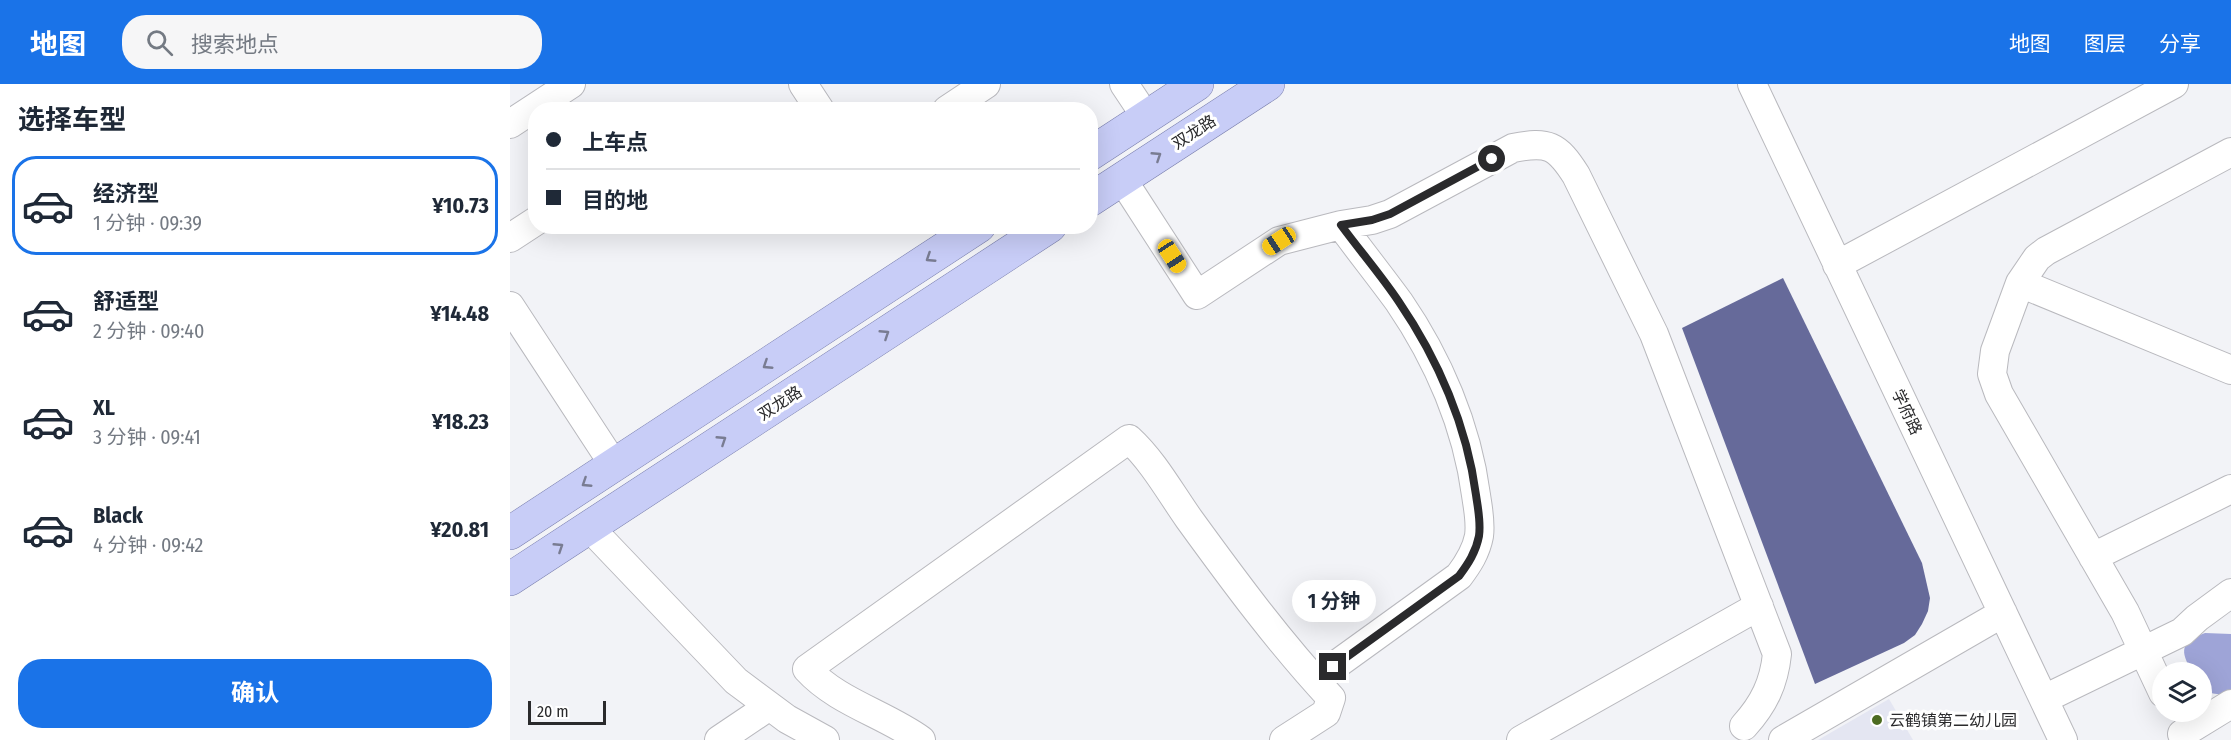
<!DOCTYPE html>
<html lang="zh">
<head>
<meta charset="utf-8">
<style>
	body { margin:0; font-family:"Fira Sans Condensed","Noto Sans SC",sans-serif; background:#f6f6f7; color:#1f2937; height:100vh; display:flex; flex-direction:column; font-size:22px; white-space:nowrap }
	* { box-sizing:border-box; margin:0 }
	p { font-size:20px; color:#747a83 }
	.icon { flex:none; width:33px; height:33px; fill:none; stroke:currentColor; stroke-width:2; stroke-linecap:round; stroke-linejoin:round }
	.map { position:relative; flex:1; overflow:hidden }
	.drawer { display:flex; flex-direction:column; background:#fff; width:510px }
	.drawer>* { flex:none }
	.guide { position:absolute; left:18px; top:18px; width:570px; height:132px; border-radius:24px; box-shadow:0 6px 24px #0002; display:grid; align-content:center; height:132px; padding:0 18px; background:#fff }
	.buttons { position:absolute; left:1642px; top:578px; display:grid; gap:12px }
	.buttons a { display:grid; place-items:center; width:60px; height:60px; border-radius:50%; background:#fff; box-shadow:0 6px 24px #0002; font-size:30px }
	.scale { position:absolute; left:18px; bottom:15px; width:78px; box-sizing:border-box; padding-left:6px; border:3px solid #2a2a2c; border-top:0; font-size:16px; line-height:21px; white-space:nowrap; color:#2a2a2c; -webkit-text-stroke:4px #fff; paint-order:stroke }
	.end { position:absolute; width:27px; height:27px; margin:-14px; border:8px solid #2a2a2c; background:#fff; box-shadow:0 0 0 3px #fff }
	.from { border-radius:50% }
	.bubble { position:absolute; height:42px; border-radius:21px; background:#fff; box-shadow:0 6px 24px #0002; font-size:20px; font-weight:700; line-height:42px; text-align:center }
	.car { position:absolute; width:18px; height:36px; margin:-18px -9px; border-radius:8px; box-shadow:0 0 4px 2px #0007; background:linear-gradient(#f5c518 24%,#345 0 40%,#f5c518 0 76%,#345 0 86%,#f5c518 0) }
	.guide b { display:flex; align-items:center; gap:21px; height:57px; font-size:22px }
	.guide b+b { border-top:2px solid #e0e1e3 }
	.guide i { width:15px; height:15px; background:#1f2937 }
	ul { padding:0; list-style:none }
	li { display:flex; align-items:center; gap:18px; height:99px; margin:0 12px 9px; padding:0 6px; border:3px solid transparent; border-radius:24px }
	li div { flex:1 }
	li b { display:block; font-size:22px }
	li em { font-style:normal; font-weight:700 }
	li.current { border-color:#1a73e8 }
	li>.icon { width:54px; height:54px; stroke-width:1.5 }
	h2 { padding:0 18px; font-size:27px; line-height:72px }
	.cta { display:flex; gap:12px; margin-top:auto; padding:12px 18px }
	.cta a { flex:1; height:69px; border-radius:24px; background:#1a73e8; color:#fff; font-size:24px; font-weight:700; line-height:69px; text-align:center }
	header { display:flex; align-items:center; gap:36px; box-sizing:border-box; height:84px; padding:0 30px; background:#1a73e8; color:#fff }
	header strong { font-size:28px }
	nav { display:flex; gap:33px; margin-inline-start:auto; font-size:21px }
	.search { width:420px; height:54px; background:#f6f6f7; display:flex; align-items:center; gap:15px; box-sizing:border-box; padding:0 21px; border-radius:24px; color:#747a83; font-size:22px }
	main { display:flex; flex:1; min-height:0 }
	.map>svg:first-child { display:block }
</style>
</head>
<body>
<header>
<strong>地图</strong>
<div class="search"><svg class="icon" aria-label="search" viewBox="0 0 24 24"><circle cx="10" cy="10" r="6"/><path d="M15 15l6 6"/></svg>搜索地点</div>
<nav><a>地图</a><a>图层</a><a>分享</a></nav>
</header>
<main>
<section class="drawer">
<h2>选择车型</h2>
<ul>
<li class="current"><svg class="icon" aria-label="car" viewBox="0 0 24 24"><path d="M5 17H2v-5l4-1 3-4h7l3 4 3 1v5h-3M9 17h6M6 11h13"/><circle cx="7" cy="17" r="2"/><circle cx="17" cy="17" r="2"/></svg><div><b>经济型</b><p>1 分钟 · 09:39</p></div><em>¥10.73</em></li>
<li><svg class="icon" aria-label="car" viewBox="0 0 24 24"><path d="M5 17H2v-5l4-1 3-4h7l3 4 3 1v5h-3M9 17h6M6 11h13"/><circle cx="7" cy="17" r="2"/><circle cx="17" cy="17" r="2"/></svg><div><b>舒适型</b><p>2 分钟 · 09:40</p></div><em>¥14.48</em></li>
<li><svg class="icon" aria-label="car" viewBox="0 0 24 24"><path d="M5 17H2v-5l4-1 3-4h7l3 4 3 1v5h-3M9 17h6M6 11h13"/><circle cx="7" cy="17" r="2"/><circle cx="17" cy="17" r="2"/></svg><div><b>XL</b><p>3 分钟 · 09:41</p></div><em>¥18.23</em></li>
<li><svg class="icon" aria-label="car" viewBox="0 0 24 24"><path d="M5 17H2v-5l4-1 3-4h7l3 4 3 1v5h-3M9 17h6M6 11h13"/><circle cx="7" cy="17" r="2"/><circle cx="17" cy="17" r="2"/></svg><div><b>Black</b><p>4 分钟 · 09:42</p></div><em>¥20.81</em></li>
</ul>
<div class="cta"><a>确认</a></div>
</section>
<div class="map">
<svg width="1721" height="656" viewBox="0 0 1721 656">
	<rect width="100%" height="100%" fill="#f2f3f7"/>
	<path fill="#e4e6f2" d="M1379,615l24,41h-95z"/>
	<path fill="#9ea4d7" d="M1695,549l26,1v59c-20,3 -29,1 -29,-21h-10c-12,-22 -12,-29 13,-39z"/>
	<path fill="#666a9a" d="M1273,194l139,285 8,35 -2,13 -6,13 -7,11 -11,8 -89,41 -133,-356z"/>
	<g fill="none" stroke-linecap="round" stroke-linejoin="round">
		<g stroke="#b9b9be" stroke-width="30">
			<path id="minor" d="M293,0l17,26
				M614,0l22,33
				M1242,0l311,656
				M437,26l39,-26
				M0,40l61,-40
				M612,95l75,116 82,-54 62,-16 31,-5 18,-6 123,-66c35,-7 44,-3 63,27l78,159 123,320c-3,29 -13,50 -33,72
				M0,154l26,-17
				M1327,181l337,-181
				M1510,199l211,87
				M0,222l104,159
				M79,443l147,154 51,38 38,21
				M1583,473l138,-68
				M805,596l144,-104c9,-12 17,-24 20,-40 2,-14 -1,-27 -3,-41 -9,-69 -38,-136 -77,-193 -19,-26 -39,-51 -58,-77
				M1653,609l-38,-81 -126,-218 -7,-20 3,-23 25,-68 17,-25 9,-7 185,-99
				M1534,615l138,-67 15,-14 34,-25
				M1672,650l49,-30
				M209,656l49,-33
				M411,656c-36,-26 -84,-38 -114,-71l322,-230c24,22 41,53 60,80 45,62 90,123 142,179l-5,15 -42,27
				M1011,656l238,-134
				M1273,656l220,-127"/>
		</g>
		<g stroke="#797eac" stroke-width="34">
			<path id="major" d="M580,70l107,-70
				M580,116l178,-116
				M0,449l469,-307
				M0,495l540,-353"/>
		</g>
		<use href="#minor" stroke="#fff" stroke-width="28"/>
		<use href="#major" stroke="#c8cdf7" stroke-width="33"/>
	</g>
	<defs><path id="oneway-chevron" d="M-2-3.5L2.5 0L-2 3.5" fill="none" stroke-width="1.6" stroke-linecap="round" stroke-linejoin="round" transform="scale(1.5)"/></defs>
	<g stroke="#797c92">
		<use href="#oneway-chevron" transform="translate(647 72) rotate(-33)"/>
		<use href="#oneway-chevron" transform="translate(420 174) rotate(147)"/>
		<use href="#oneway-chevron" transform="translate(375 250) rotate(-33)"/>
		<use href="#oneway-chevron" transform="translate(257 281) rotate(147)"/>
		<use href="#oneway-chevron" transform="translate(212 356) rotate(-33)"/>
		<use href="#oneway-chevron" transform="translate(76 399) rotate(147)"/>
		<use href="#oneway-chevron" transform="translate(49 463) rotate(-33)"/>
	</g>
	<g fill="none" stroke-linecap="round" stroke-linejoin="round">
		<path stroke="#2a2a2c" stroke-width="8" d="M823,583l126,-91c9,-12 17,-24 20,-40 2,-14 -1,-27 -3,-41 -9,-69 -38,-136 -77,-193 -18,-27 -39,-51 -58,-77l31,-5 18,-6 102,-55"/>
	</g>
	<circle fill="#4c6b21" stroke="#fff" stroke-width="2" cx="1367" cy="636" r="6"/>
	<g text-anchor="middle" dominant-baseline="central" stroke-width="6" stroke-linejoin="round" paint-order="stroke">
		<g font-size="16" fill="#2a2a2c" stroke="#fff">
			<text transform="translate(684 48) rotate(-33)">双龙路</text>
			<text transform="translate(270 319) rotate(-33)">双龙路</text>
			<text transform="translate(1397 328) rotate(65)">学府路</text>
		</g>
		<g font-size="16" fill="#2a2a2c" stroke="#fff" text-anchor="start">
			<text x="1379" y="636">云鹤镇第二幼儿园</text>
		</g>
	</g>
</svg>
<div class="buttons">
<a><svg class="icon" aria-label="layers" viewBox="0 0 24 24"><path d="M12 4l9 5-9 5-9-5zM3 14l9 5 9-5"/></svg></a>
</div>
<div class="scale">20 m</div>
<i class="end from" style="left:982px;top:75px"></i>
<i class="end" style="left:823px;top:583px"></i>
<div class="bubble" style="left:782px;top:496px;width:84px">1 分钟</div>
<i class="car" style="left:769px;top:157px;rotate:237deg"></i>
<i class="car" style="left:662px;top:172px;rotate:147deg"></i>
<div class="guide">
<b><i class="from"></i>上车点</b>
<b><i></i>目的地</b>
</div>
</div>
</main>
</body>
</html>
